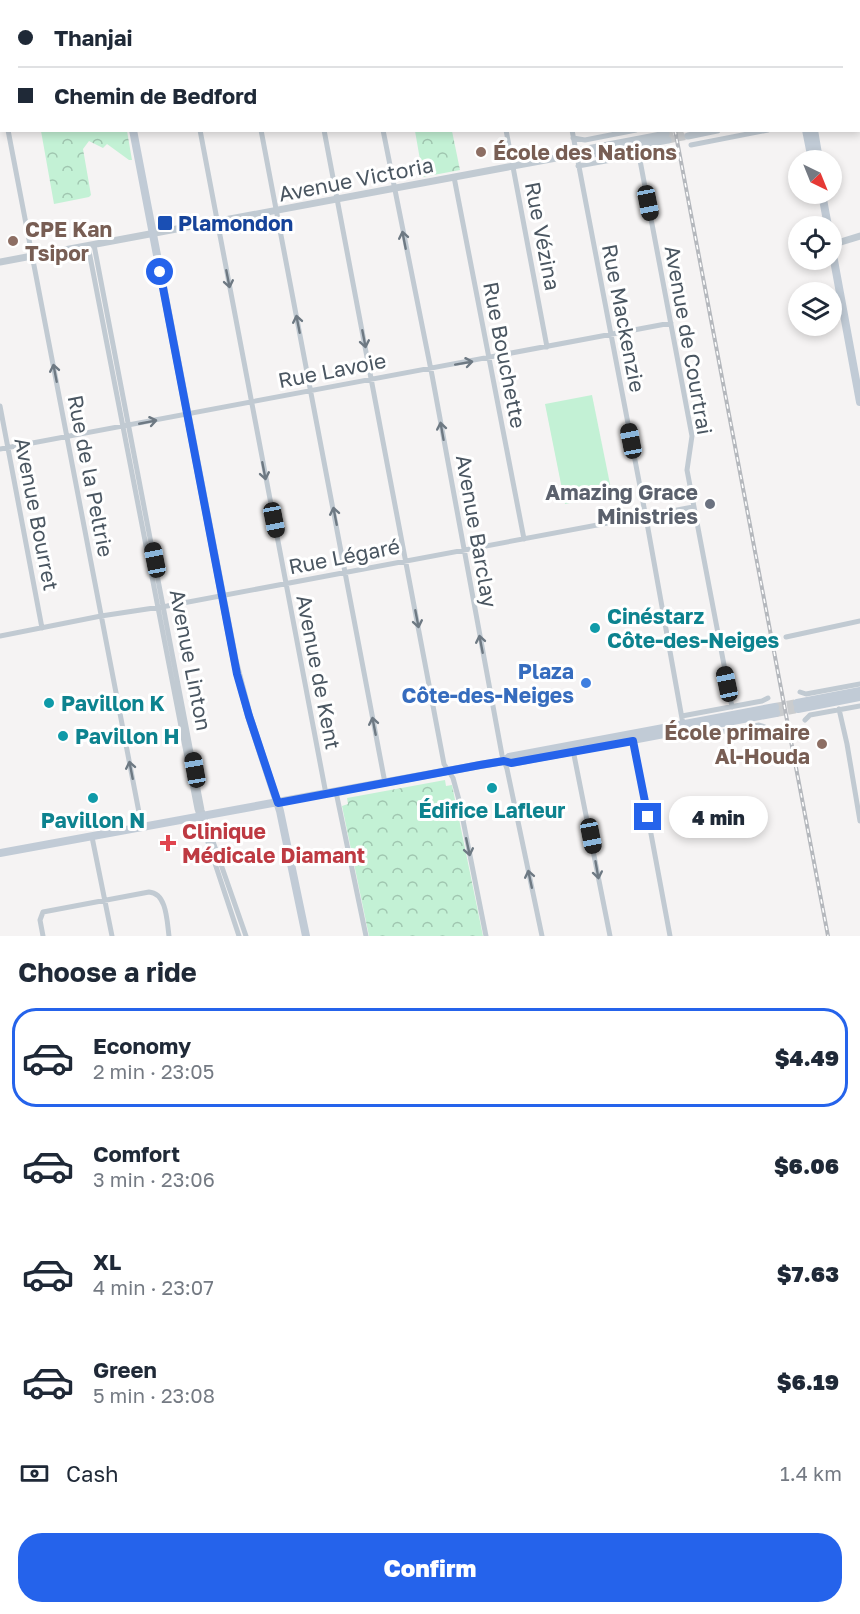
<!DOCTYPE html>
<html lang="en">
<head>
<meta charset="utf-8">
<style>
	body { margin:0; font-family:"Golos Text",sans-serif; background:#f6f6f7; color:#1f2937; height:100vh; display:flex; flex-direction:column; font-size:22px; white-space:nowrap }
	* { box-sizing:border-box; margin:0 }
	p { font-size:20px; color:#747a83 }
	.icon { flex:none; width:33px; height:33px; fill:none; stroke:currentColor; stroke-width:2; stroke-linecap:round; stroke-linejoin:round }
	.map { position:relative; height:936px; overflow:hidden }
	.details { display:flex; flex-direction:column; background:#fff; flex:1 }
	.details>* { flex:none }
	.hud { position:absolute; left:0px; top:0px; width:861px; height:132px; box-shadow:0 3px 9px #0003; display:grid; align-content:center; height:132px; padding:0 18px; background:#fff }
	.needle { width:39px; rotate:137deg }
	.controls { position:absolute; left:788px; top:150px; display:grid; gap:12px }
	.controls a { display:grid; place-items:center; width:54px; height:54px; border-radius:50%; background:#fff; box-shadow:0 3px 9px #0003; font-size:30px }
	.end { position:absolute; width:27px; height:27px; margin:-14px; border:8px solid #2563eb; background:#fff; box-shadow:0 0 0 3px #fff }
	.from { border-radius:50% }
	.bubble { position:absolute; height:42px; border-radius:21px; background:#fff; box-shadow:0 3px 9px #0003; font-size:20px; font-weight:800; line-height:42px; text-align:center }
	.car { position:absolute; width:18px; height:36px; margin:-18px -9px; border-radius:8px; box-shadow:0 0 4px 2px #0007; background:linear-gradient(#222 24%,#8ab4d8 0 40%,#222 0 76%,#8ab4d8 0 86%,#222 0) }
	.hud b { display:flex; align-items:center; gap:21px; height:57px; font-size:22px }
	.hud b+b { border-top:2px solid #e0e1e3 }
	.hud i { width:15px; height:15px; background:#1f2937 }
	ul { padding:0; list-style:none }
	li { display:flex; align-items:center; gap:18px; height:99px; margin:0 12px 9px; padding:0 6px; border:3px solid transparent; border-radius:24px }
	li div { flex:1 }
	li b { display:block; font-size:22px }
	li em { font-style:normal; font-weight:800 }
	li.selected { border-color:#2563eb }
	li>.icon { width:54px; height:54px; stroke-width:1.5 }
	h2 { padding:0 18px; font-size:27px; line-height:72px }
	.pay { display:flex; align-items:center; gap:15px; height:66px; padding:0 18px; font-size:22px }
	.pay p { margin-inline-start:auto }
	.primary-button { display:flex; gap:12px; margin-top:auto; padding:12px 18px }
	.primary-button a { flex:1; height:69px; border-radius:24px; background:#2563eb; color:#fff; font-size:24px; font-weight:800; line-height:69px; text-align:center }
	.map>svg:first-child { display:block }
</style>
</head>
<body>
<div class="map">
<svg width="860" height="936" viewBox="0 0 860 936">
	<defs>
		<pattern id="forest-crowns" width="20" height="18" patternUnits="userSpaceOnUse" patternTransform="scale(1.5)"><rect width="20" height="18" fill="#c3f1d5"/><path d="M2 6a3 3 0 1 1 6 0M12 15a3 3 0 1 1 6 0" fill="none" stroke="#a0c6b0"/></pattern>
	</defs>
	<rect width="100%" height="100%" fill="#f5f3f3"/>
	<path fill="#c3f1d5" d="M592,395l20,99 -47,10 -20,-100z"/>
	<path fill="url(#forest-crowns)" d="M41,131h86l5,29h-3l-22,-16 -4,4 -14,-7 -6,8 8,46 -2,2 -35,7z
		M415,131h37l8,39 -37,7z
		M445,780l1,6 6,-1 31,151h-114l-27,-130 6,-2 -1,-6z"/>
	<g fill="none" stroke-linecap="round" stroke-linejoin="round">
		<path stroke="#caccce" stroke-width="7" stroke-dasharray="7 3.5" stroke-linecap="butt" d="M666,134l19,-4
			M668,140l20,-4"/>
		<path stroke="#caccce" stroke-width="8" stroke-dasharray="8 4" stroke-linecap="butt" d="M775,707l22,-4
			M776,713l22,-4"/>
		<path stroke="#c1cad2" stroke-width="5" d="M175,0v2
			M237,0v2
			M299,0v2
			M358,0v2
			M481,0v2
			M547,0v2
			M609,0v2
			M566,2l8,-2
			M840,2v-2
			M0,88l2,8
			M0,108h2
			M8,130l134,698
			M200,130l126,664
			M261,130l124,653
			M324,130l120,634 9,14 6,22 27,136
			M383,130l49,245 70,380 5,14 35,167
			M506,130l41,217
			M572,130l75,393 36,201
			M573,138l12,2 51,-10
			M691,145l77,-15
			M639,155l53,281 -5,34 45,237
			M578,166l89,-16
			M454,177l70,362
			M94,245l108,565 44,126
			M88,246l109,563 42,127
			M0,406l42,222
			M0,449l671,-126
			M0,636l101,-20 66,-10 526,-99
			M786,637l74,-16
			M800,692l6,2 54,-10
			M839,709l8,35 13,77
			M682,716l80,-15 6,-3
			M805,720l5,-5 50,-9
			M684,731l2,4 7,2 66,-12 6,2
			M633,737l37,199
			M573,750l37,186
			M336,792l30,144
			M92,837l20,99
			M43,936l-3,-16 3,-8 106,-20c18,1 18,30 20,44"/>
		<path stroke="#c1cad2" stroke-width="7" d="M688,136l29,-6
			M576,154l6,2 86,-16
			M831,245l29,-9
			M0,262l567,-106 9,-2 6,-4 84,-16"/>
		<path stroke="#c1cbd6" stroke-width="8" d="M108,0v2
			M784,0l1,2
			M133,130l102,532 14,54 31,95 26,125
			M806,130l6,30
			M814,130l5,30
			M822,194l6,32
			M831,244l29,158
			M797,703l63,-12
			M798,709l62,-12
			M504,761l5,-4 266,-50
			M0,853l480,-88 24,-4 7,2 265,-50"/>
		<g stroke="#b5b8bd" stroke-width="4">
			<path id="rail" d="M653,0v2
				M675,130l153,806"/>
		</g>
		<use href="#rail" stroke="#fff" stroke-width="1.5" stroke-dasharray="4.5" stroke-linecap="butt"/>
	</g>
	<defs><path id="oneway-shaft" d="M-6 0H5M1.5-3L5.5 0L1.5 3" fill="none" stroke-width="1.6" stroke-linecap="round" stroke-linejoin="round" transform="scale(1.5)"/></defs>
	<g stroke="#6e7983">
		<use href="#oneway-shaft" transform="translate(404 240) rotate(-101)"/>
		<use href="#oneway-shaft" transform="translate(228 279) rotate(79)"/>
		<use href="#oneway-shaft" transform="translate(298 324) rotate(-101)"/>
		<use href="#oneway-shaft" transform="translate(364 339) rotate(79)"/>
		<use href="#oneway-shaft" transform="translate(464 363) rotate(-10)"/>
		<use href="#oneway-shaft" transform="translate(55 373) rotate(-101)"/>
		<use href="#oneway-shaft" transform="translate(148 422) rotate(-11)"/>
		<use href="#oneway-shaft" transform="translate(442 431) rotate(-100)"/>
		<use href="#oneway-shaft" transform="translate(264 471) rotate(79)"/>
		<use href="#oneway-shaft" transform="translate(335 516) rotate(-101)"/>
		<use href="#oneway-shaft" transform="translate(417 619) rotate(79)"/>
		<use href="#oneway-shaft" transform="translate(481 644) rotate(-101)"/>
		<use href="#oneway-shaft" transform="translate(374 726) rotate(-101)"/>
		<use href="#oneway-shaft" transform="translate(131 770) rotate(-101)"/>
		<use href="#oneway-shaft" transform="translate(468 847) rotate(78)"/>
		<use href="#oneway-shaft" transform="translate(597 870) rotate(80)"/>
		<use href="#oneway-shaft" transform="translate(530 879) rotate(-102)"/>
	</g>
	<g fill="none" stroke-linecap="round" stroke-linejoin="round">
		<path stroke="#2563eb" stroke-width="8" d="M160,272l77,402 12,42 29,87 202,-38 24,-4 7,2 122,-22 15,76"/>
	</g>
	<g fill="#8d6e63" stroke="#fff" stroke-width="2">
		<circle cx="481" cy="152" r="6"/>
		<circle cx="13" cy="241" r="6"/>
		<circle cx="822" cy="744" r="6"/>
	</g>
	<rect fill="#1a4fb4" stroke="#fff" stroke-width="2" x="157" y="215" width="16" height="16" rx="3"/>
	<circle fill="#6b7280" stroke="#fff" stroke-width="2" cx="710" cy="504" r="6"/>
	<g fill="#0f9aa8" stroke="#fff" stroke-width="2">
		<circle cx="595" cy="628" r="6"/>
		<circle cx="49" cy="703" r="6"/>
		<circle cx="63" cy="736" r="6"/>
		<circle cx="492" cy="788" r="6"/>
		<circle cx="93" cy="798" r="6"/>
	</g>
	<circle fill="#3f7fe0" stroke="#fff" stroke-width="2" cx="586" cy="683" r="6"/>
	<path fill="#e0444e" stroke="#fff" stroke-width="2" d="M165 834h6v6h6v6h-6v6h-6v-6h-6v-6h6z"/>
	<g text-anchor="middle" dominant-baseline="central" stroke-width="6" stroke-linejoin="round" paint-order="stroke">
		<g font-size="21" font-weight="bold" fill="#785e54" stroke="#fff" text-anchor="start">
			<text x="493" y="152">École des Nations</text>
			<text x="25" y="229">CPE Kan<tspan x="25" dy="24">Tsipor</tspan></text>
			<text x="810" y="732" text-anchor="end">École primaire<tspan x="810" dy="24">Al-Houda</tspan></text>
		</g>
		<g font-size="21" fill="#4a5661" stroke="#fff">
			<text transform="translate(356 179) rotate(-11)">Avenue Victoria</text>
			<text transform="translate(543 236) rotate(79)">Rue Vézina</text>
			<text transform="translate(624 318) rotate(79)">Rue Mackenzie</text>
			<text transform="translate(689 340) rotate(80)">Avenue de Courtrai</text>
			<text transform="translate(505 355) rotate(79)">Rue Bouchette</text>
			<text transform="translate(332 370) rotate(-11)">Rue Lavoie</text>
			<text transform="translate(91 476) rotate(79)">Rue de la Peltrie</text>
			<text transform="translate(37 514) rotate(79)">Avenue Bourret</text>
			<text transform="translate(477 531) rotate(80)">Avenue Barclay</text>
			<text transform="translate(344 556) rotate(-11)">Rue Légaré</text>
			<text transform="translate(191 660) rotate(79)">Avenue Linton</text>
			<text transform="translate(319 672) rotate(79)">Avenue de Kent</text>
		</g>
		<g font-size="21" font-weight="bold" fill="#164399" stroke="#fff" text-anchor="start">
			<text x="178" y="223">Plamondon</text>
		</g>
		<g font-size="21" font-weight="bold" fill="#5b616d" stroke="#fff" text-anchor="end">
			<text x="698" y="492">Amazing Grace<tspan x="698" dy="24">Ministries</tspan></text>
		</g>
		<g font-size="21" font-weight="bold" fill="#0d838f" stroke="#fff" text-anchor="start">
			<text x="607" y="616">Cinéstarz<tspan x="607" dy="24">Côte-des-Neiges</tspan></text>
			<text x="61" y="703">Pavillon K</text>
			<text x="75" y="736">Pavillon H</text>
			<text x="492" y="810" text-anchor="middle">Édifice Lafleur</text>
			<text x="93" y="820" text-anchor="middle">Pavillon N</text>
		</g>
		<g font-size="21" font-weight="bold" fill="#366cbe" stroke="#fff" text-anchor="end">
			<text x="574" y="671">Plaza<tspan x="574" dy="24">Côte-des-Neiges</tspan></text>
		</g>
		<g font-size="21" font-weight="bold" fill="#be3a42" stroke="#fff" text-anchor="start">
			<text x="182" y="831">Clinique<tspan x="182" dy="24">Médicale Diamant</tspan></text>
		</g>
	</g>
</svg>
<div class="controls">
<a><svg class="needle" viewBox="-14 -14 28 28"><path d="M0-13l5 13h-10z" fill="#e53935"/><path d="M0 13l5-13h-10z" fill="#747a83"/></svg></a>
<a><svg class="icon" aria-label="locate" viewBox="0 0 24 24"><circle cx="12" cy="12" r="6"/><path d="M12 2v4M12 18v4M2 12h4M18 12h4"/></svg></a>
<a><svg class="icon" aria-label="layers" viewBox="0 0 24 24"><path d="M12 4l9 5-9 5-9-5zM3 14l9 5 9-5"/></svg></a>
</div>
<i class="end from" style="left:160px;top:272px"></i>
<i class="end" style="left:648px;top:817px"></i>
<div class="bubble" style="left:669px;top:796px;width:99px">4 min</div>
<i class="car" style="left:648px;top:203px;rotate:169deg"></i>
<i class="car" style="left:631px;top:441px;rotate:349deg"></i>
<i class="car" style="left:274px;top:520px;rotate:169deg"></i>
<i class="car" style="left:155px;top:560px;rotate:349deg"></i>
<i class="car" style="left:727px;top:684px;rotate:348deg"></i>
<i class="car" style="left:195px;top:770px;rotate:350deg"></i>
<i class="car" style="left:591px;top:836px;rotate:169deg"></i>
<div class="hud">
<b><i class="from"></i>Thanjai</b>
<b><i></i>Chemin de Bedford</b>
</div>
</div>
<section class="details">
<h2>Choose a ride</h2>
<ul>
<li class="selected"><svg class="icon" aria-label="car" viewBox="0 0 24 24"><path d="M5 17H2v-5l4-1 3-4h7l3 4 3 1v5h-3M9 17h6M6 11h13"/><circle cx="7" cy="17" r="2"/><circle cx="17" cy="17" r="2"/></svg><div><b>Economy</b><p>2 min · 23:05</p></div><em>$4.49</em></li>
<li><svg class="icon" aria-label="car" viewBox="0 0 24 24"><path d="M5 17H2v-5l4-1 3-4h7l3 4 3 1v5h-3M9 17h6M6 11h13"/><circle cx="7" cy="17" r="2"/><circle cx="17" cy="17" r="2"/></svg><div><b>Comfort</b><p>3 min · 23:06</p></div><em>$6.06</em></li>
<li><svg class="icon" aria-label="car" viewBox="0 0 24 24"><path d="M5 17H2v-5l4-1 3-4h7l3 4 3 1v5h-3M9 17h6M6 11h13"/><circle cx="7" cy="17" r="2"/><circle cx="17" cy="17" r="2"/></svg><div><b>XL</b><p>4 min · 23:07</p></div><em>$7.63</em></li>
<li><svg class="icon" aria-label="car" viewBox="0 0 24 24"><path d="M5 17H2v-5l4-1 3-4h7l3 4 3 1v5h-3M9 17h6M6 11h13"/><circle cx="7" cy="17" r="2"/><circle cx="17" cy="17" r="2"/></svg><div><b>Green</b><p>5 min · 23:08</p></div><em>$6.19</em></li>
</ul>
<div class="pay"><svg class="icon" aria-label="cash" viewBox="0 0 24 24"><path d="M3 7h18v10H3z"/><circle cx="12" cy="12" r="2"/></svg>Cash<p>1.4 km</p></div>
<div class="primary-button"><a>Confirm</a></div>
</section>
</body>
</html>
